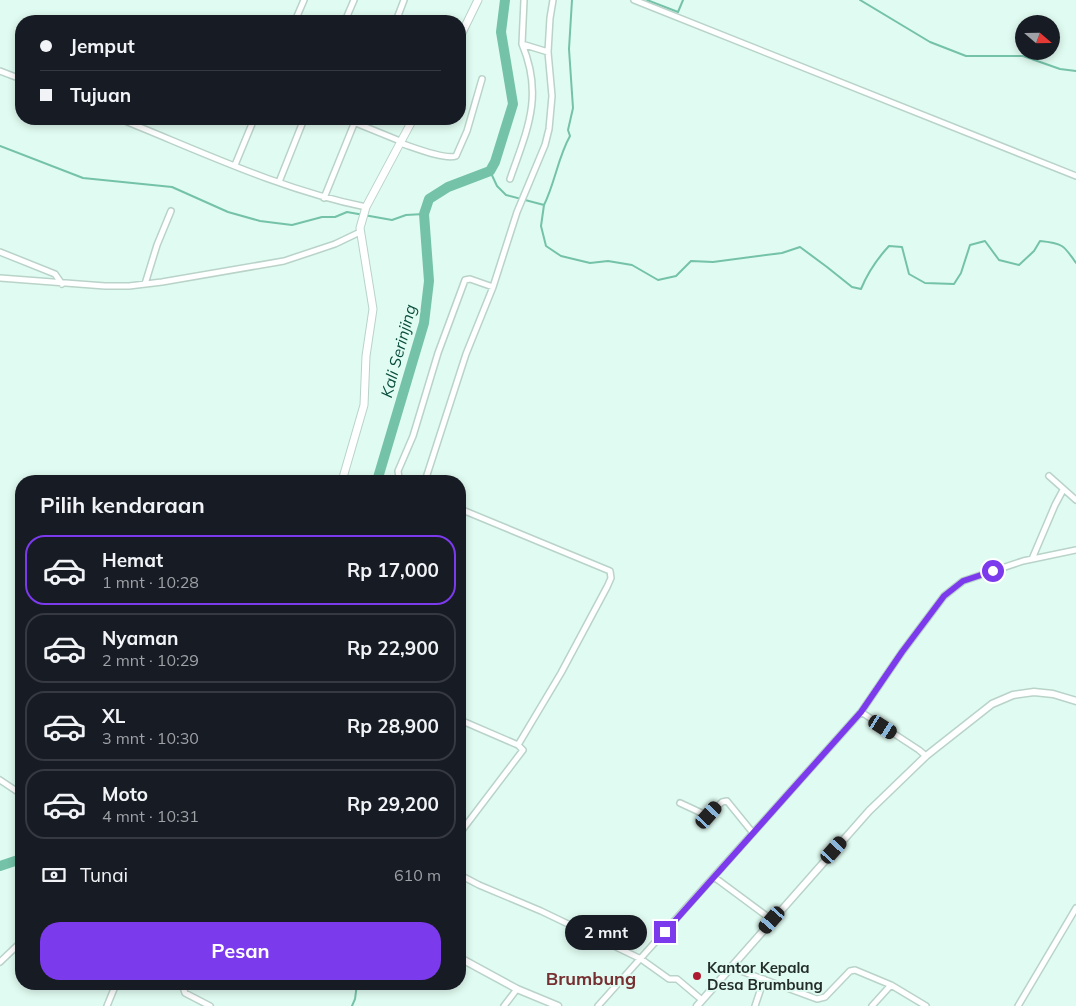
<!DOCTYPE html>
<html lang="id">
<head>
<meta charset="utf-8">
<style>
	body { margin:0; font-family:Mulish,sans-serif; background:#20242c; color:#f1f3f6; height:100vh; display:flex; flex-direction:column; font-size:19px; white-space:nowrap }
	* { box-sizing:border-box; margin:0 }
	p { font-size:16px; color:#9ea1a6 }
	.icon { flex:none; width:28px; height:28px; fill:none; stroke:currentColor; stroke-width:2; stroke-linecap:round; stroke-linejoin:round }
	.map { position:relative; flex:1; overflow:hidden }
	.side { position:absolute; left:15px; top:475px; width:451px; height:515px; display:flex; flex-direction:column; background:#171b24; border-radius:20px; box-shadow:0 2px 8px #0003 }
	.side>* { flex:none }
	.hud { position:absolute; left:15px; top:15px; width:451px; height:110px; border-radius:20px; box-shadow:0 2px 8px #0003; display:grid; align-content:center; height:110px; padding:0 25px; background:#171b24 }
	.needle { width:32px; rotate:110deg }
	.buttons { position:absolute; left:1015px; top:15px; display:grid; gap:10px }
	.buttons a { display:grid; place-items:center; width:45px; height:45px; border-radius:50%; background:#171b24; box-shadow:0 2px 8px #0003; font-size:25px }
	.end { position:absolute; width:22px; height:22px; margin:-11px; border:6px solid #7c3aed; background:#fff; box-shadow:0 0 0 2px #fff }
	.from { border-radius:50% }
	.bubble { position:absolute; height:35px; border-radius:18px; background:#171b24; box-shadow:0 2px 8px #0003; font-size:16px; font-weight:700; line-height:35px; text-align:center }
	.car { position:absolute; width:15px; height:30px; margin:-15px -8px; border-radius:6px; box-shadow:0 0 4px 1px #0007; background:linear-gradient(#222 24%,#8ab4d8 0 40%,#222 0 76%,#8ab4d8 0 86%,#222 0) }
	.hud b { display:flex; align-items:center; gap:18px; height:48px; font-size:19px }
	.hud b+b { border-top:1px solid #363941 }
	.hud i { width:12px; height:12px; background:#f1f3f6 }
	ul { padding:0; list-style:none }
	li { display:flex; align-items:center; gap:15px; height:70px; margin:0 10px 8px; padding:0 15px; border:2px solid #363941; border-radius:20px }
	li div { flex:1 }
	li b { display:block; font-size:19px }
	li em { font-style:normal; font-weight:700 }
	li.on { border-color:#7c3aed }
	li>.icon { width:45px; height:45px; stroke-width:1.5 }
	h2 { padding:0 25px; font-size:22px; line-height:60px }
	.pay { display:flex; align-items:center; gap:12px; height:55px; padding:0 25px; font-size:19px }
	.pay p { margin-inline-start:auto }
	.button { display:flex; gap:10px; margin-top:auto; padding:10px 25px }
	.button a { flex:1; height:58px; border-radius:20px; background:#7c3aed; color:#fff; font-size:20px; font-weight:700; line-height:58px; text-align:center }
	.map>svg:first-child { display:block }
</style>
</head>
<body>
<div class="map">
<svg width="1076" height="1006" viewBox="0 0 1076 1006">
	<rect width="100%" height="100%" fill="#e0fbf1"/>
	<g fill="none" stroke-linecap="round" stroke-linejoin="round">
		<path stroke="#74c2a8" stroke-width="2" d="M647,0l31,12 5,-12
			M860,0l70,42 36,14h57l37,13 16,2
			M0,146l83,32 89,9 56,25 32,9 32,4 30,-8h13l12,-5 45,8 14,-5 18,-1
			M490,171l7,15 9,9 38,10 -3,21 5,20 15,10 29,7 18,-2 24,4 26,15 18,-4 15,-15 22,1 69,-9 18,-6 27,20 25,20 9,2c7,-17 15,-29 28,-43l13,1 7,27 16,9 29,1 7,-11 9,-28 15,-4 14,19 20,5 15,-14 6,-10c22,2 24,4 36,22
			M544,205c11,-22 14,-48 26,-69l-2,-6 5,-22 -4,-59 3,-49
			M352,1006l3,-7 2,-15"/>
		<path stroke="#74c2a8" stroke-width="10" d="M377,481l47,-158 5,-42 -5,-67 5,-15 19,-12 42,-16 5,-9 18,-58 -12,-72 4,-32
			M0,866l21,-7"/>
		<g stroke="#b9d3c9" stroke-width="8">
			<path id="minor" d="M524,0l-2,44 26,8
				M634,0l442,176
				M295,21l9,-21
				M345,21l9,-21
				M396,21l8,-21
				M0,71l21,8
				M120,119c80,32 161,71 246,88
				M346,119l54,22
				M400,143c13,4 44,17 56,13l11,-25 15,-52
				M235,165l19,-46
				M510,179c17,-49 34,-83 12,-135
				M279,182l25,-63
				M324,198l32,-79
				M0,252l55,22 7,10
				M0,278l105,8h24l33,-4 122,-21 51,-17 25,-12
				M145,284l12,-39 14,-34
				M1049,476l27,24
				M402,481l-3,-3 -1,-7 15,-35 25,-83 27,-73 5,-1 23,8
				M425,481l41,-127 27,-67 24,-75 28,-67 4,-16 3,-33 -4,-44 2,-34 3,-18
				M460,509l150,62 1,7 -4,9 -46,86 -43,72
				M1032,559l23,-54 8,-15
				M861,712l58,38 7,6
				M460,720l58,25 5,5 -63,83
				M0,780l21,14
				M680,803l28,13 14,-14 5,-1 26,32
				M460,875l19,10 62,26 100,48 28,20h8l25,21
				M714,877l58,43
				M0,962l21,-20
				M730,967l87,32 8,-2 25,-26 5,-1 36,15
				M182,984l3,9 25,13
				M107,1006l9,-22
				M504,1006l13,-17
				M598,1006l263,-294 41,-60 42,-56 19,-15 60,-20 53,-11
				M755,1006l9,-27
				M872,1006l19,-21 35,21
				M1018,1006l58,-98"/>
		</g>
		<g stroke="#b9d3c9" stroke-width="9">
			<path id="tertiary" d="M460,958l57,31 41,17
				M697,1006l172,-195 57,-55 66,-52 21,-9 21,-3 19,2 23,7"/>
		</g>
		<g stroke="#b9d3c9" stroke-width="9">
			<path id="secondary" d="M460,37l18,-37
				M342,481l22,-76 2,-49 7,-47 -13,-81 6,-21 47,-88"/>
		</g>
		<use href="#minor" stroke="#fff" stroke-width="5"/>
		<use href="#tertiary" stroke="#fff" stroke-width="6"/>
		<use href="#secondary" stroke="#fff" stroke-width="7"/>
	</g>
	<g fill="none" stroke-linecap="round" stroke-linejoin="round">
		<path stroke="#7c3aed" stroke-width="6" d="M665,932l196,-220 41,-60 42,-56 19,-15 30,-10"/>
	</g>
	<circle fill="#ae1a2f" stroke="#e0fbf1" stroke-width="2" cx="697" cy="976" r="5"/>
	<g text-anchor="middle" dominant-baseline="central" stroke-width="4" stroke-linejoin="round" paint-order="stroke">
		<g font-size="15" font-weight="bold" fill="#232d2a" stroke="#e0fbf1" text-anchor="start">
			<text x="707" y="967">Kantor Kepala<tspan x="707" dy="17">Desa Brumbung</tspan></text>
		</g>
		<g font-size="16" font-style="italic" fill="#084d3c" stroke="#e0fbf1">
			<text transform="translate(398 351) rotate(-75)">Kali Serinjing</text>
		</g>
		<g font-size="18" font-weight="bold" fill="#773032" stroke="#e0fbf1">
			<text x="591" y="978">Brumbung</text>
		</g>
	</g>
</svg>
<div class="buttons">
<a><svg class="needle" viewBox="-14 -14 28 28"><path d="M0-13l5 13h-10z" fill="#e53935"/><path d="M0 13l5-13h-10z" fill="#9ea1a6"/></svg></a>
</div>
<i class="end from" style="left:993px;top:571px"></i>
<i class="end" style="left:665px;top:932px"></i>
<div class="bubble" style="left:565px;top:915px;width:82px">2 mnt</div>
<i class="car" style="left:883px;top:727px;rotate:122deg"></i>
<i class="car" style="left:709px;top:815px;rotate:42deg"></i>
<i class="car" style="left:834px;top:850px;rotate:42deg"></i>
<i class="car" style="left:772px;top:920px;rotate:221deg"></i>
<div class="hud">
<b><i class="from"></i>Jemput</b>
<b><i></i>Tujuan</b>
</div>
<section class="side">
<h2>Pilih kendaraan</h2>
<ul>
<li class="on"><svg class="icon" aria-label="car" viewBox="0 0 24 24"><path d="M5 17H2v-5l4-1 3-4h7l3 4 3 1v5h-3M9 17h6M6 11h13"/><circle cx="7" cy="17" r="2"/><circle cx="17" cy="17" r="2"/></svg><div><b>Hemat</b><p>1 mnt · 10:28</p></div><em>Rp 17,000</em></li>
<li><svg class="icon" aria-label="car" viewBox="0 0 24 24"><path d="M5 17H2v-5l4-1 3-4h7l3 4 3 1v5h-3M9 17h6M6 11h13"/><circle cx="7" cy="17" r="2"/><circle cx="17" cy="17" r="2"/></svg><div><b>Nyaman</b><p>2 mnt · 10:29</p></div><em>Rp 22,900</em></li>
<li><svg class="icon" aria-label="car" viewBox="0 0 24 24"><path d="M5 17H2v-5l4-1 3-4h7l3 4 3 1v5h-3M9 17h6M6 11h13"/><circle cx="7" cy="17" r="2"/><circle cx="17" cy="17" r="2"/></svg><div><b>XL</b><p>3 mnt · 10:30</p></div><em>Rp 28,900</em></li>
<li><svg class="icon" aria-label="car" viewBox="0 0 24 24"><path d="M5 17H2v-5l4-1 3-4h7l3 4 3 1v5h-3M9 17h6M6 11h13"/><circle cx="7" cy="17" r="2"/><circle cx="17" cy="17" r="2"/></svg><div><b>Moto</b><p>4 mnt · 10:31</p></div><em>Rp 29,200</em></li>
</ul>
<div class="pay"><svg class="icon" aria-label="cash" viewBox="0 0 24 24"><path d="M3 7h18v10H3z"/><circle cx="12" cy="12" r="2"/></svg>Tunai<p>610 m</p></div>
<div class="button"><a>Pesan</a></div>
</section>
</div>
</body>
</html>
